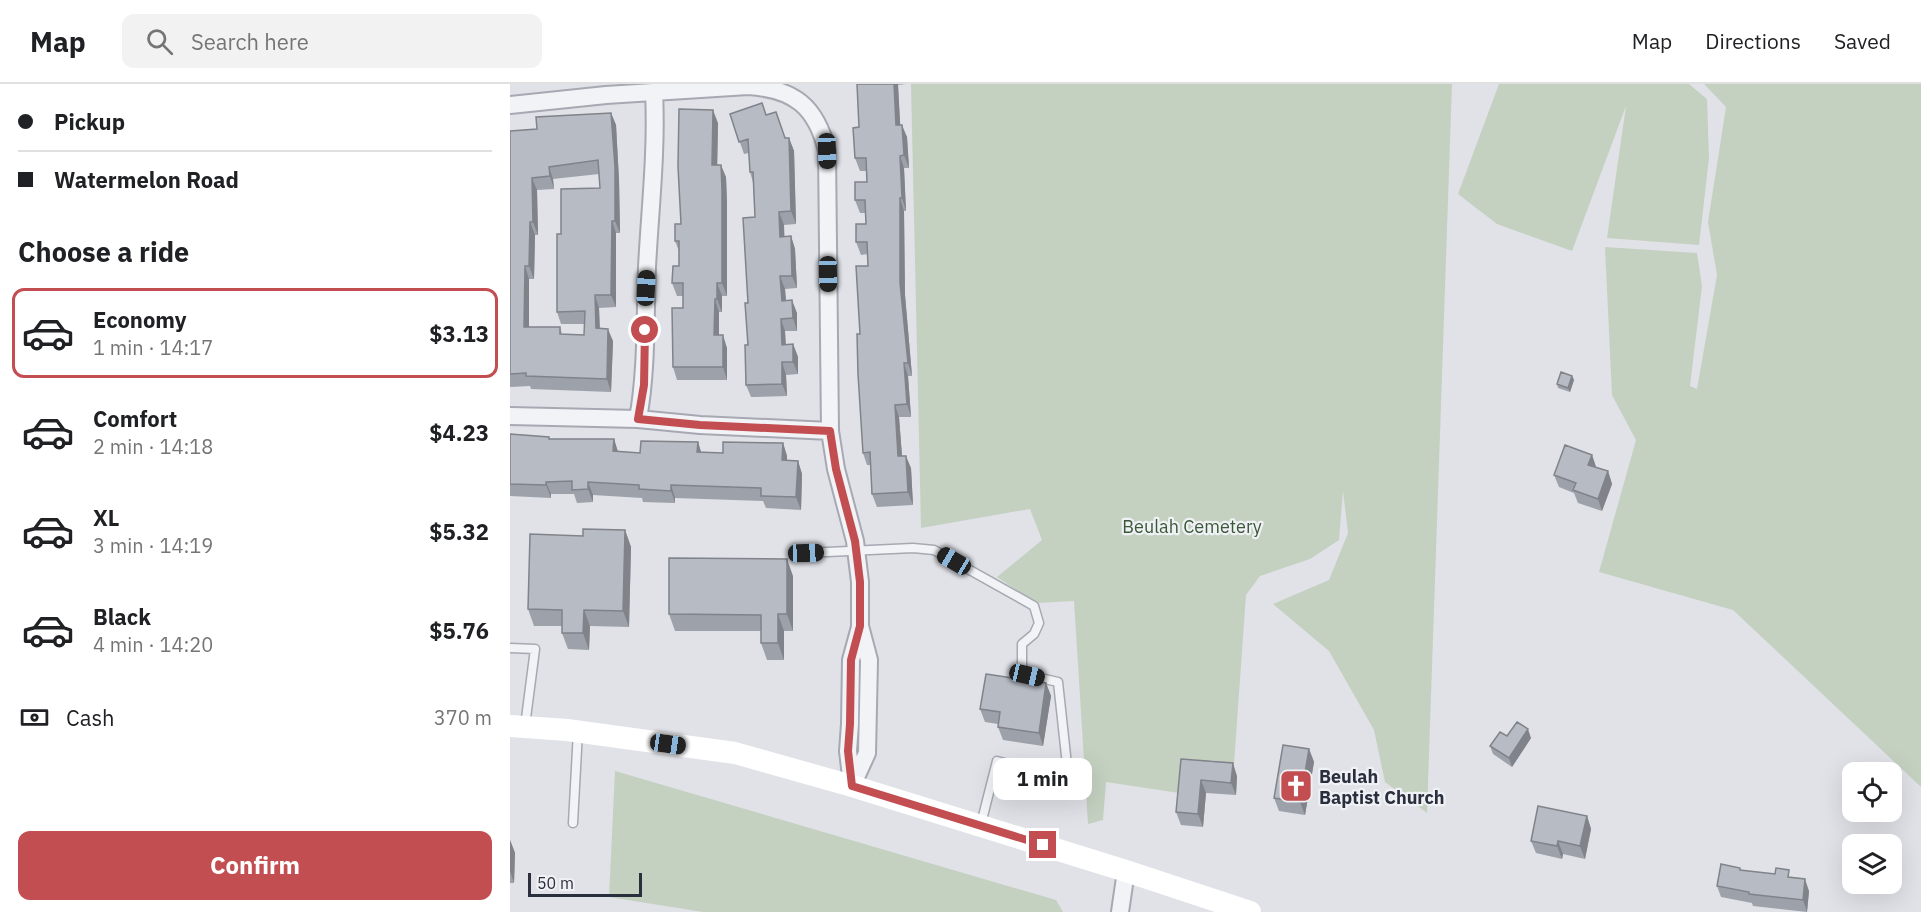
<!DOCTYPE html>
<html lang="en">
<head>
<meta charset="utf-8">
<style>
	body { margin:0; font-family:"IBM Plex Sans",sans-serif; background:#f2f2f2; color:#202124; height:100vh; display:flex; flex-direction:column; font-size:22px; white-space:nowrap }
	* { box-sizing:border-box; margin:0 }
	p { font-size:20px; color:#757577 }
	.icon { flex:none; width:33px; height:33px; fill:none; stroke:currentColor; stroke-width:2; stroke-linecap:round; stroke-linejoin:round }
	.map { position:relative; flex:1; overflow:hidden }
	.drawer { display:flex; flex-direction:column; background:#fff; width:510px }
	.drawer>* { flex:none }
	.banner { display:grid; align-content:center; height:132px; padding:0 18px; background:#fff }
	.fabs { position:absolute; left:1332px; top:678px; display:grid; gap:12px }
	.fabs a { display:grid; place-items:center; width:60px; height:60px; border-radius:12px; background:#fff; box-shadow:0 6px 24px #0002; font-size:30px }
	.scale { position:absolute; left:18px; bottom:15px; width:114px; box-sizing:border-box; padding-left:6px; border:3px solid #2a2f3e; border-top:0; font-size:16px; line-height:21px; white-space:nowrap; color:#2a2f3e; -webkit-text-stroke:4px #eff1f5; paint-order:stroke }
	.end { position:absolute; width:27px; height:27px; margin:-14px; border:8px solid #c34e52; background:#fff; box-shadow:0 0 0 3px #fff }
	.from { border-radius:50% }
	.bubble { position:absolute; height:42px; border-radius:12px; background:#fff; box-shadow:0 6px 24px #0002; font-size:20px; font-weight:700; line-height:42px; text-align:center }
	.car { position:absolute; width:18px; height:36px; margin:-18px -9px; border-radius:8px; box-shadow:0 0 4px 2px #0007; background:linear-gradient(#222 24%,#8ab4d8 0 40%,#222 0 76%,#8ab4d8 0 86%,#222 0) }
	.banner b { display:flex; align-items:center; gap:21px; height:57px; font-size:22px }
	.banner b+b { border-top:2px solid #e0e0e0 }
	.banner i { width:15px; height:15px; background:#202124 }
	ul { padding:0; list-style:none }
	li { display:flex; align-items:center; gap:18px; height:90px; margin:0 12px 9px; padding:0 6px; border:3px solid transparent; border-radius:12px }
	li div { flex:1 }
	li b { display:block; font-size:22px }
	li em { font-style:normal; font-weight:700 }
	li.current { border-color:#c34e52 }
	li>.icon { width:54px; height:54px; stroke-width:1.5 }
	h2 { padding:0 18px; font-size:27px; line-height:72px }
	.pay { display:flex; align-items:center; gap:15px; height:66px; padding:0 18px; font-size:22px }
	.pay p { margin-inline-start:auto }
	.button { display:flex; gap:12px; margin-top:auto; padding:12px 18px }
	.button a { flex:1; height:69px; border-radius:12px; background:#c34e52; color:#fff; font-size:24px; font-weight:700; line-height:69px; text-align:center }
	header { display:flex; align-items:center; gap:36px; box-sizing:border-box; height:84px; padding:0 30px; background:#fff; border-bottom:2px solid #e0e0e0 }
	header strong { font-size:28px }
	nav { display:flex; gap:33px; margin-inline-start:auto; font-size:21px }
	.search { width:420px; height:54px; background:#f2f2f2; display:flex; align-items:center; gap:15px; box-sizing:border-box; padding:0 21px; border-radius:12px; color:#757577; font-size:22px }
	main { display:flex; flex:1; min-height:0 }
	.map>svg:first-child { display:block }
</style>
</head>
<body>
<header>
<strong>Map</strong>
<div class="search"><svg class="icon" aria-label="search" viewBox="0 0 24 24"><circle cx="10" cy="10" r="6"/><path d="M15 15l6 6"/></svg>Search here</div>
<nav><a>Map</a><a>Directions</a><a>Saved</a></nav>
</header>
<main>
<section class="drawer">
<div class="banner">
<b><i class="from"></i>Pickup</b>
<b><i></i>Watermelon Road</b>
</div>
<h2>Choose a ride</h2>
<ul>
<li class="current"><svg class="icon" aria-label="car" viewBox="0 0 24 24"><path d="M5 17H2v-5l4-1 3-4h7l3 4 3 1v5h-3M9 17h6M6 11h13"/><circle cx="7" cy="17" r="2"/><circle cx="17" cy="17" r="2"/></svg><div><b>Economy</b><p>1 min · 14:17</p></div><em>$3.13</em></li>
<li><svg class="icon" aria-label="car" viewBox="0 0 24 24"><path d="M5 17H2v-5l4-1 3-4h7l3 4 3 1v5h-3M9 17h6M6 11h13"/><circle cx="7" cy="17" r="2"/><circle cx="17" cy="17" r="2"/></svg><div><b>Comfort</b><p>2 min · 14:18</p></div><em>$4.23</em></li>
<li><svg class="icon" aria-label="car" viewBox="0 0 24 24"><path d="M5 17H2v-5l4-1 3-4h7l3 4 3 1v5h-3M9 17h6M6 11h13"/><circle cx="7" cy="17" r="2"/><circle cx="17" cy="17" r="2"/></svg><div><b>XL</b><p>3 min · 14:19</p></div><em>$5.32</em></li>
<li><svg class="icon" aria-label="car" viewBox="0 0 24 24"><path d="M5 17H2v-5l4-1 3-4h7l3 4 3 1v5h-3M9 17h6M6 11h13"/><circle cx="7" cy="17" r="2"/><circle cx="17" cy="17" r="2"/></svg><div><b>Black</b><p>4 min · 14:20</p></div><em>$5.76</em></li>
</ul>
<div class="pay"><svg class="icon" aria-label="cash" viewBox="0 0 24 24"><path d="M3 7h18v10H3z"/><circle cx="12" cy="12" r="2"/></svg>Cash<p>370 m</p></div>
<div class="button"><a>Confirm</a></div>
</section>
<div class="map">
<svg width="1411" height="828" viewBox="0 0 1411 828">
	<rect width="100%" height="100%" fill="#e0e2e8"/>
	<path fill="#c4d1c1" d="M401,0h541l-25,729 -42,-31 -11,-52 -45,-79 -56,-47 56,-24 19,-47 -5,-42 -4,49 -29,19 -50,17 -14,19 -12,169 -23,-4 -1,9 -31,24 -73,-11 -3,38 -15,4 -14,-223 -38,2 -39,-26 45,-37 -12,-31 -109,19z
		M989,0h190l18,15 2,59 -10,87 -92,-7 19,-132 -54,145 -75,-27 -39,-30z
		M1194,0h217v703l-188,-177 -134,-38 37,-132 -24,-45 -7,-148 92,6 5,33 -12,100 7,3 20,-114 -9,-53 18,-115z
		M105,687l441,129 7,12h-360l-94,-15z"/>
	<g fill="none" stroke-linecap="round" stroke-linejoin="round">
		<g stroke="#a6a9b2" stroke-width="11">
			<path id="service" d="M296,469l107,-5 21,2 100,56 5,17 -5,11 -12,10v23l5,8 31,7 10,92 -6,4 -65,-17 -16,63
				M0,564l25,1 -10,77
				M63,739l5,-92"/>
		</g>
		<g stroke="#a6a9b2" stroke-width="20">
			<path id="minor" d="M0,21l96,-10 142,-9c46,3 68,20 79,65l3,280 6,38 19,72 5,41v44l9,34 -2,93 -15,33
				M0,332l128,3 62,6 130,6
				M128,335c9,-50 7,-101 9,-152 3,-58 10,-117 7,-175
				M342,701l-4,-34 2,-27 1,-64 9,-33
				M610,828l6,-41"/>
		</g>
		<use href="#service" stroke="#f2f3f6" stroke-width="8"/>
		<use href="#minor" stroke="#f2f3f6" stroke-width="16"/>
		<path stroke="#fff" stroke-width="22" d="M0,642l57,4 168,23 117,33 274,85 124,41"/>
	</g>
	<path fill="#9da1a9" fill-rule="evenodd" d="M347,0h49l-8,1 2,40 7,12 2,31h-5l2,43h-2l1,84 7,81h-4l3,41h-12l3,39 9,12 2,37 -36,2 -5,-13 -1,-29h-4l-4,-12 -3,-119 8,-68v-12l-7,1 -5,-13 10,-18 -1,-11h-5l-5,-13 12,-18v-11h-7l-5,-13 4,-31z
		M101,29l5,12 3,55 1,53h-4v74l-17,1 1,20 13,13 -2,51 -80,-3 -1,-3 -20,1v-256l27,-2zM89,90l1,14 -39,46 -4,78 4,12h24l-1,11 -22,-1 -2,-7h-31v-48h5l1,-44h3l-1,-45 17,-1 -1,-10z
		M220,30l37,1 19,23h3l5,13 2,73 -12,1v12l7,-1 4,13 2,39 -12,1 1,12 11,12v18h-12l1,13h7l5,13v17l-12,1 1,21 -36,1 -5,-12 2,-82 7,-86 -2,-35 -3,-10 -1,-19 -5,1z
		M208,39l-1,42 9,12 1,26v93h-5v16h-3v23l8,13v32h-50l-4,-13 10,-59v-12h-6l-5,-13 7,-17v-15l-4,-10z
		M1062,292l2,4 -4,12 -12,-4 -1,-4z
		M0,350l40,5h64l4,13 22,1 58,-11 3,10 22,1 60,-10 4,13v4l11,1 4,13 -1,36 -35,-2 -3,-7 -88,-3v5l-32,-1 -1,-4 -49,-3v7l-16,1 -3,-9h-23v4l-41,-2z
		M1082,371l4,12 12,4 4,13 -10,27 -24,-8 -4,-10 -15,-6 -5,-12z
		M115,446l6,17 -2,80 -39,-1 -1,24 -21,-1 -6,-16v-7h-28l-6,-17 55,-73z
		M283,492v55h-9v29h-17l-6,-17v-12h-86l-6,-17z
		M536,599l5,13 -8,50 -40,-6 -5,-13v-3l-13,-2 -5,-13z
		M997,652l24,2 -19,29 -19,-13 -3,-8z
		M799,665l5,13 -9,53 -26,-4 -5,-13z
		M671,675l56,17 -1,19 -30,-2 -3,34 -22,-2 -5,-13z
		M1077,732l4,13 -6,30 -22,-5 -1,5 -26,-6 -5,-12z
		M0,756l5,13 -1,30h-4z
		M1231,786l51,8 17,13 -2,21 -54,-6 -1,-3 -31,-6 -4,-11z"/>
	<path fill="#808389" d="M384,0h4v1l3,53 -5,-13z
		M203,26l5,13 -1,55 -5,-13z
		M101,29l5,12 3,55 1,53 -5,-12z
		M392,41l5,12 2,31 -5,-13z
		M279,54l5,13 2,73 -5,-13z
		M390,72l4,12 2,43 -4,-13z
		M211,81l5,12 1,26v93l-5,-13z
		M39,83l4,12 1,10 -4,-13z
		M22,94l5,12 1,45 -5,-13z
		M390,114l4,13 1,84 7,81 -4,-13 -8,-80z
		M269,128l5,13 1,24 -5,-12z
		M102,137l4,12v74l-5,-12z
		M20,138l5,13 -1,44 -5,-13z
		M281,152l4,13 2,39 -5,-12z
		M15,182l4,13v60l-5,-12z
		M270,192l5,13 2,25 -5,-13z
		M207,199l5,13v16l-5,-13z
		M85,211l4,13 1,33 -4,-13z
		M205,215l4,13v36l-5,-13z
		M282,216l5,13v18l-4,-13z
		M271,235l4,12 1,26 -4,-12z
		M98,245l5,12 -2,51 -4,-13z
		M213,251l4,13v32l-4,-13z
		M283,260l5,13v17l-5,-12z
		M272,278l4,13 1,21 -5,-12z
		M394,279l4,13 3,41 -4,-13z
		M1062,292l2,4 -4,12 -2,-4z
		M385,321l4,12 4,52 -5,-13z
		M104,355l4,13 -5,-1z
		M188,358l4,13 -5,-3z
		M273,359l4,13v17l-5,-13z
		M1082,371l4,12 -8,-2z
		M396,372l5,12 2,37 -5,-13z
		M288,377l4,13 -1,36 -5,-13z
		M1098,387l4,13 -10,27 -4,-12z
		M36,398l5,12v4l-5,-13z
		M78,398l5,13v7l-5,-13z
		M161,401l4,13v5l-4,-12z
		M115,446l6,17 -2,80 -6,-16z
		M277,475l6,17v55l-6,-17z
		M74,526l6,16 -1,24 -6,-17z
		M268,530l6,17v29l-6,-17z
		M536,599l5,13 -8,50 -4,-13z
		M1018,645l3,9 -19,29 -3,-9z
		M799,665l5,13 -9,53 -5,-13z
		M723,679l4,13 -1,19 -5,-12z
		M691,696l5,13 -3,34 -5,-13z
		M1077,732l4,13 -6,30 -5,-13z
		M0,756l5,13 -1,30 -4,-12z
		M1048,757l5,13 -1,5 -5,-13z
		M1295,795l4,12 -2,21 -4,-12z"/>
	<path fill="#b7bbc4" stroke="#808389" stroke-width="1.5" fill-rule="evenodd" d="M347,0h37l2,41h6l2,30 -4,1 2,42h-2v85l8,80h-4l3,41 -12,1 3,51h8l2,36 -36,2 -2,-42 -7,1 -5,-79 -1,-40h3l-4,-68h12l-1,-24h-11v-18h10l-1,-24h-10v-18h12l-1,-24h-11l-2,-30 6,-1z
		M252,19l4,12 10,-3 9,26h4l2,73 -12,1 1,25 11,-1 1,40h-12l2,25 10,-1 1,18 -12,1 1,26 11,-1v18h-11v22l-36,1 -1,-40h3l-3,-42h3l-5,-85 12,-1 -2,-45h-3l-2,-33 -9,3 -9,-28z
		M169,25l34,1 -1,55h9l1,25v93h-5v16h-2l-1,36h9v32h-50l-1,-59h11v-25h-11l1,-17h6v-25h-4v-17h6l-3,-58z
		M101,29l4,54v54h-3l-1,74h-16l1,33 12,1 -1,50 -81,-3v-3l-16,1v-243l27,-2 -1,-12zM88,76l2,28 -39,1v45h-4v78l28,-1 -1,24 -24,-1v-7h-36l1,-61h4l1,-44h3l-1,-44 18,-2 -1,-9z
		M1051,288l11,4 -4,12 -11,-4z
		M0,350l39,3v2h65l-1,12 27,2 1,-12 57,1 -1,10 26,1v-11l60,1 -1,17 16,1 -2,36 -35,-1v-8l-90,-3v6l-32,-2v-4l-51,-3v7l-16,1v-9l-26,1v3l-36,-1z
		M1055,361l27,10 -4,10 20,6 -10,28 -25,-9 3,-7 -22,-8z
		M73,445l42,1 -2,81 -39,-1 -1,23h-21v-23l-34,-1 2,-75 53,2z
		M159,474l118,1v55h-9v29h-17v-28l-92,-1z
		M476,590l60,9 -7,50 -41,-6 2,-15 -20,-3z
		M1007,638l11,7 -19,29 -19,-12 10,-14 7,4z
		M773,661l26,4 -9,53 -26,-4z
		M671,675l52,4 -2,20 -30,-3 -3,34 -22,-2z
		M1028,722l49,10 -7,30 -22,-5 -1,5 -26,-5z
		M1211,780l19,4v2l35,4 1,-6 13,2 -1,7 17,2 -2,21 -54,-6v-2l-32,-6z"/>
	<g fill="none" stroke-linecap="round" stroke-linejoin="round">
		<path stroke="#c34e52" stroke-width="8" d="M135,246l-1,55 -6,34 62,6 130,6 6,38 19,72 5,41v44l-9,34 -1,64 -2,27 4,35 191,59"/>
	</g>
	<defs>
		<g id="church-square" transform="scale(1.725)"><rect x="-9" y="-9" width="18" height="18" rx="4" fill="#c34e52" stroke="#eff1f5"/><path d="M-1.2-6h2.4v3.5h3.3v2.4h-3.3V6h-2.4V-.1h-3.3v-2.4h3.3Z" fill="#fff"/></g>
	</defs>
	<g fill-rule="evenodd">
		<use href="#church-square" x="786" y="702"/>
	</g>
	<g text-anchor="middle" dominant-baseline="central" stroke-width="4.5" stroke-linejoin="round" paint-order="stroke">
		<g font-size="18" fill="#3a5838" stroke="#eff1f5">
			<text x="682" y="442">Beulah Cemetery</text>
		</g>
		<g font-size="18" font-weight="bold" fill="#2a2f3e" stroke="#eff1f5" text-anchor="start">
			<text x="809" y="692">Beulah<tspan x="809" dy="21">Baptist Church</tspan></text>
		</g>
	</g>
</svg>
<div class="fabs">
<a><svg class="icon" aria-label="locate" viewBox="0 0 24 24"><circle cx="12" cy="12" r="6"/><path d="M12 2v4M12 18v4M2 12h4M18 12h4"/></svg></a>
<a><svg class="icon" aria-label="layers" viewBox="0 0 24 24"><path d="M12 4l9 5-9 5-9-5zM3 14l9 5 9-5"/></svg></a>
</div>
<div class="scale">50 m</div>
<i class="end from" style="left:135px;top:246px"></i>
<i class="end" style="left:533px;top:761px"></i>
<div class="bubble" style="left:483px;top:674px;width:99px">1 min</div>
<i class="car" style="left:317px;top:67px;rotate:178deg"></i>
<i class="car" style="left:318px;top:190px;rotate:179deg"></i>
<i class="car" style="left:136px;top:204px;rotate:3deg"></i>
<i class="car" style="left:296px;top:469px;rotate:88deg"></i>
<i class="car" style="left:444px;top:477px;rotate:300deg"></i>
<i class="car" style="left:517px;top:591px;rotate:103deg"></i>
<i class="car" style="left:158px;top:660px;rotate:98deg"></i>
</div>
</main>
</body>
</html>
